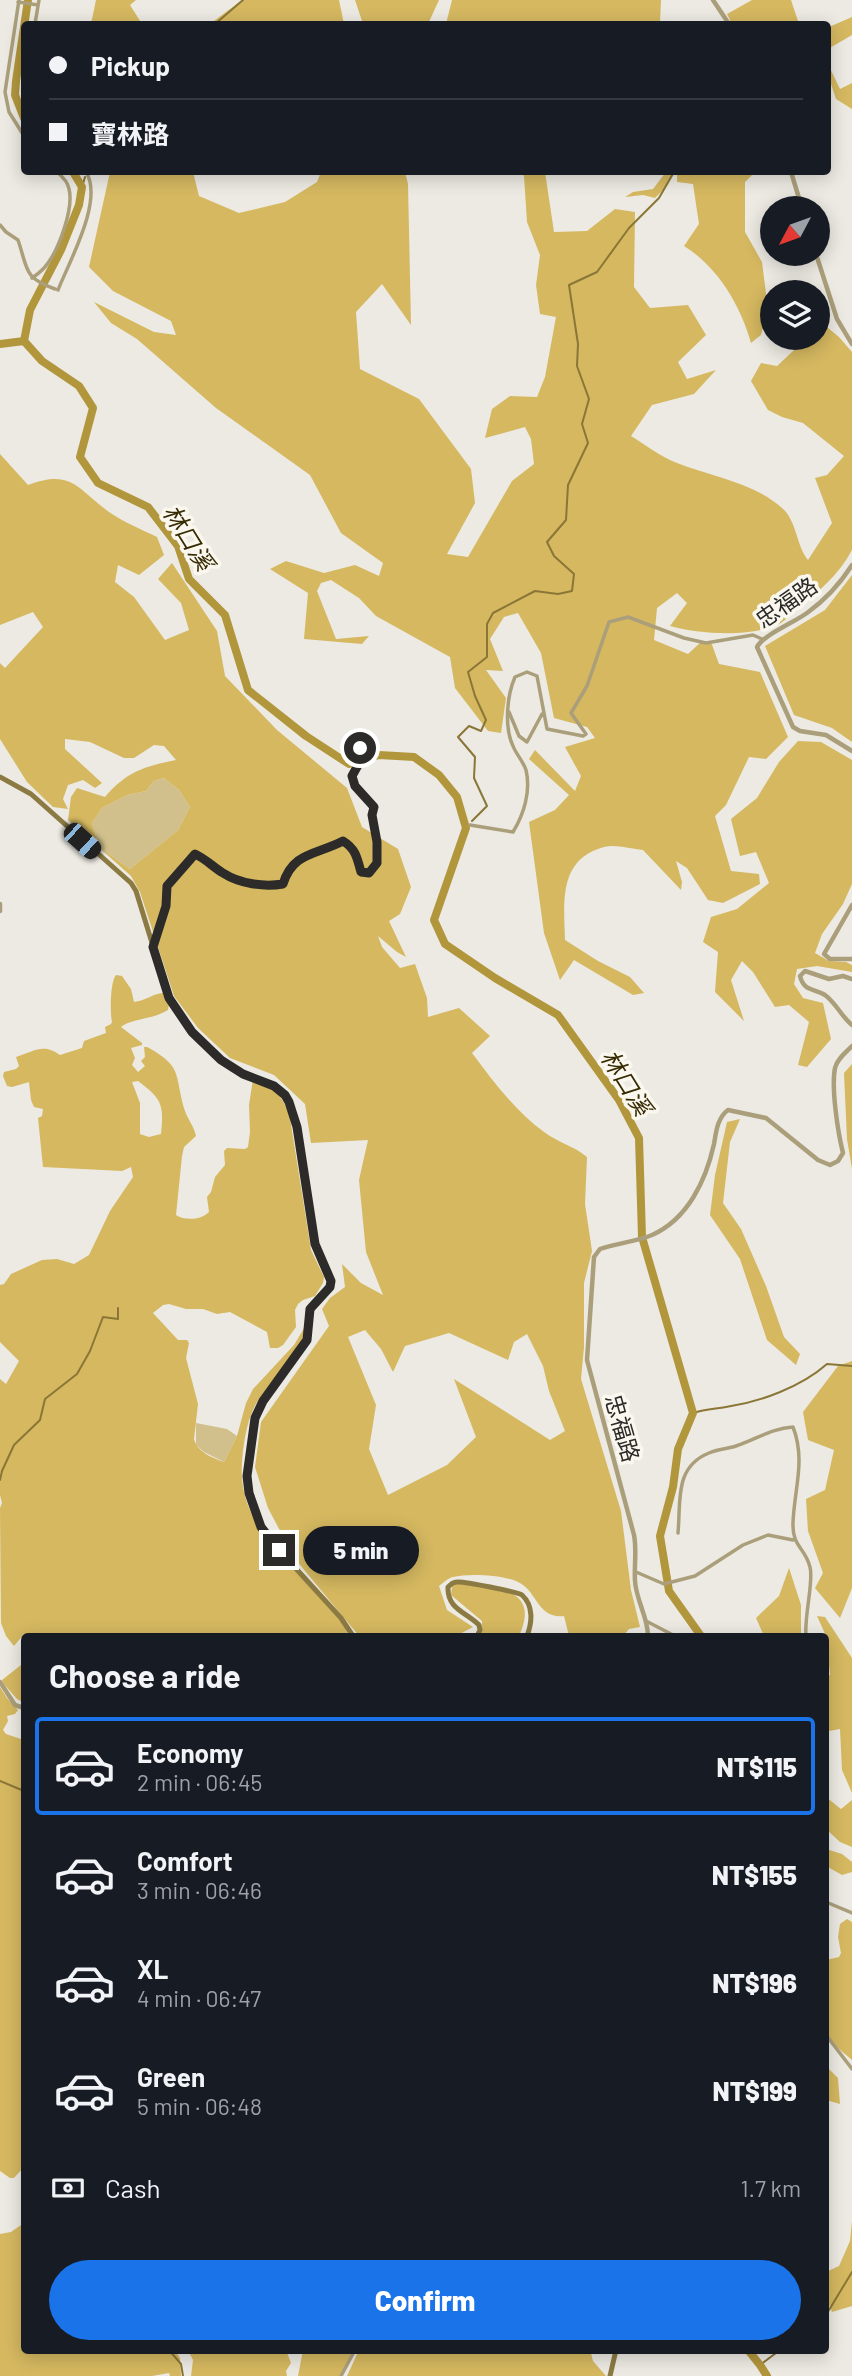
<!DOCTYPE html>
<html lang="en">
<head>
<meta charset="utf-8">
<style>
	body { margin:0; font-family:Barlow,"Noto Sans TC",sans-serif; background:#20242c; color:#f1f3f6; height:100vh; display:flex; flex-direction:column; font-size:26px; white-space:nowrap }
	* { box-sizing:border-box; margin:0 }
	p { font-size:23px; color:#9ea1a6 }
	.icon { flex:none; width:38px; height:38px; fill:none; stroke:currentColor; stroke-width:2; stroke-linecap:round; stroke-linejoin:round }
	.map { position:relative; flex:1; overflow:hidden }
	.side { position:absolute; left:21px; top:1633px; width:808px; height:721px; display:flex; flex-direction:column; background:#171b24; border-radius:7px; box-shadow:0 4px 18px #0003 }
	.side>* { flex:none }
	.hud { position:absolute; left:21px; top:21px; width:810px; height:154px; border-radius:7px; box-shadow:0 4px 18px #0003; display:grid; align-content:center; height:154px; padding:0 28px; background:#171b24 }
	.needle { width:46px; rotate:229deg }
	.controls { position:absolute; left:760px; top:196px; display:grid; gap:14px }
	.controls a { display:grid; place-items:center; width:70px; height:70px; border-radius:50%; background:#171b24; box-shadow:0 4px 18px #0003; font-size:35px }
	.end { position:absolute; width:32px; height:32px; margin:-16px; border:9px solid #2c2b29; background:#fff; box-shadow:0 0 0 4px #fff }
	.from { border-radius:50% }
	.bubble { position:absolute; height:49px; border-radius:24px; background:#171b24; box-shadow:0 4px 18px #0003; font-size:23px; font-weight:800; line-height:49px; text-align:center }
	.car { position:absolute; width:21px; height:42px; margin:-21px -10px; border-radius:9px; box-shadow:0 0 5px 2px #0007; background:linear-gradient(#222 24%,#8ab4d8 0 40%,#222 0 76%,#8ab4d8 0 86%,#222 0) }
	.hud b { display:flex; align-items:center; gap:24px; height:66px; font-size:26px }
	.hud b+b { border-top:2px solid #363941 }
	.hud i { width:18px; height:18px; background:#f1f3f6 }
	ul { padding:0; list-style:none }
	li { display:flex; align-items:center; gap:21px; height:98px; margin:0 14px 10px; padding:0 14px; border:4px solid transparent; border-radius:7px }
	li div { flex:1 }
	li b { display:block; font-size:26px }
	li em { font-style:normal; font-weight:800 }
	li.selected { border-color:#1a73e8 }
	li>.icon { width:63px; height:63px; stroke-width:1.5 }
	h2 { padding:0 28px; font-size:32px; line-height:84px }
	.pay { display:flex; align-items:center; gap:18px; height:77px; padding:0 28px; font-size:26px }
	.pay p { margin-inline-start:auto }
	.cta { display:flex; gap:14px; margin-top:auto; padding:14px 28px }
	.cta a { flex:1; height:80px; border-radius:42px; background:#1a73e8; color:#fff; font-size:28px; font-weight:800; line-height:80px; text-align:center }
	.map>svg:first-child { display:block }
</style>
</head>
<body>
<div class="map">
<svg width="852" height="2376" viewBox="0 0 852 2376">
	<rect width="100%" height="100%" fill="#eceae2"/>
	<path fill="#d1c08b" d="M164,778l15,12 11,17 -12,23 -48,39 -31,-22 -7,-24 10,-15 25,-13 19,-4 8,-10z
		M196,1423l31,6 10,7 -13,26 -20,-10 -8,-7z"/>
	<path fill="#d5b860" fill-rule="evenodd" d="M96,0h40l-6,5 12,19h-51z
		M242,0h97l5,24h-134z
		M355,0h84l-11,24h-65z
		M452,0h209l-1,22 3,2h-217z
		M752,0h39l8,24h-67l-5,-10z
		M852,17v18l-24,14v-24l1,2z
		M828,64l12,25 12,-6v26l-16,-10 -8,-24z
		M110,172h83l6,24 40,17 46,-11 32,-20 4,-10h84l3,12 3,141 -29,-41 -26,28 4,57 59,30 52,70 4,34 -28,51 21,3 44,-76 22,-17 -3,-25 -6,-12 -40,11 7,-29 18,-13 27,1 8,-20 11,-60 -16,-3 -4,-29 4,-30 -13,-33 -3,-46 -3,-4h24l9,60 33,-1 28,-22 20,3 -1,75 16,21 38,-3 18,30 -28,27 9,17 29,-9 -22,24 -42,11 -21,31c15,9 30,21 46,27 35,14 76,19 105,45 15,13 14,37 26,52l24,-37 -17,-45 12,-3 17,-19 -41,-33 -21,-6 -14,-7 -17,-29 10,-18 16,3 30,-28h10v-19l22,18 13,15v198c-13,25 -35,43 -56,60 -5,4 -11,11 -17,14 -28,14 -80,10 -109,2l17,-23 -10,-10 -20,15 -3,32 34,14 14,-13 9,1 8,22 41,8 28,65 -22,22 -17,-2 -23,48 -11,11 16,55 28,3 1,10 -37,19 -15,-3 -21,-32 -11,-7 6,21 -1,8 -38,-40c-12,-1 -28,-6 -39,-3 -46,12 -40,56 -39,93l33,21 32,16 14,16 -11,2 -59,-35 -14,20 -16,-47 -15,-111 26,-12 14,-15 -40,-36 6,-9 40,41 6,-15 -16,-29 30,-9 -8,-11 -33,-9 -13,-65 -23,-40 -14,4 -14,22 13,32 -17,-1 20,28 -5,35 -13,-2 -33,-43 -5,-31 -74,-41 -17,-18 -28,-18 -10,3 -4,8 19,48 33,-3 -7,8 -58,-5 4,-46 -38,-24 16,-8 38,12 31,-8 24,11 4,-13 -42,-30 -31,-58 -94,-67 -79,-69 -26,-16 -17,-21 60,30 22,3 -5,-14 -58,-30 -24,-24z
		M666,172h7l-9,17 -9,9 -12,-3 -18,2 8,-5 20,-3z
		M677,172h78l-10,10v50l17,30 6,47 -7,26 -10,8c-10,-37 -34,-77 -67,-97l15,-22 -6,-40 -16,-2z
		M0,454l28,31c44,-16 48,3 81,27 14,10 32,17 48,25l7,18 -25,20 -21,-10 -3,17 19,15 31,43 24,-10 -8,-27 -23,-24 14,-16 45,68 8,45 52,54 70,58 15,39 36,22 13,38 -11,27 -11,7 17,36 -9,-5 -19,-16 4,11 18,21 15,-4 12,34 1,19 31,-9 31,28 -18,17c21,28 43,58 72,79 13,10 30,14 43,25l-2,47 7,47 -8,32v64l-3,32 40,132 10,79 9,37 -11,2 -6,7h-54l-5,-20c-27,3 -27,-26 -46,-34 -14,-7 -49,-9 -65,-5 -5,1 -10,6 -14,9l8,24 26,17 -15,8 -99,1 -64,-77 -27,-51 -13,-41 6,-45 68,-96 -7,-17 8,-11 15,-11 -3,-23 19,19 22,12 -17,-43 -7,-72 9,-40 -57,3 -6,-39 -31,-29 -44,-17 -32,-30 -24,-32 -34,-104 -9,-16 -63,-56 3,-23 6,-9 28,9c21,-25 40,-31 71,-37l-12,-14 -10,-1 -20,13h-10l-34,-16 -25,-3v10l37,34 -7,5 -12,-8 -15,5 -5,14 5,10 -15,-2 -26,-25 -27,-43v-76l5,5 38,-41 -10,-15 -33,13zM164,778l15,12 11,17 -12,23 -48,39 -31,-22 -7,-24 10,-15 25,-13 19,-4 8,-10zM365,1330l16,19 12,23 12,-26 44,-13 59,27 6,-18 13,-8 16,32 6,25 16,40 -15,9 -96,-61 22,58 -29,28 -59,30 -19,-46 7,-44 -28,-68z
		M852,575v167l-20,-14 -38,-13 -29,-69 60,-36z
		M798,741l23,1 31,18v124l-9,20 -21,30 -7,19 14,8 17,1 6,3v7l-35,-6 -20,3 -3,15 9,14 20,5 8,36 -24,28 -9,-2 11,-43 -20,-17 -14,2 -22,-35 -11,-11 -11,19 13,41 -29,-29 3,-40 -15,-10 8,-25 26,-8 32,-26 -13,-31 -16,4 -9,-37 26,-21 22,-36z
		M116,975l6,1 9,13 3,13c11,-1 20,-9 30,-9l5,11 -1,6c-16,10 -36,8 -47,17l21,16v2l-11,3 4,10 -3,7 6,7 7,-6 -4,-5 4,-4 -1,-10h3c37,20 27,28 38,64 3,9 9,15 11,25l-12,11 -2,9 -6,59c9,6 25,5 33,-3l-2,-15 4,-5 4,-15 10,-12 -1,-14 3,-3 18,1 3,-2 2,-15 -1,-27 4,-26 23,10 13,23 22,138 13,27 -1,6 -8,13 -12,4 -5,4 -3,6 1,17 -13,18 -5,3h-8l-3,-16 -37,-20 -13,2 -14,-5h-17l-17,-5 -6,1 -10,8 25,27h9l2,3 -3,15 12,46 -4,35c3,13 19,19 30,23l13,-26 9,-33 7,-14 41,-44 12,-20c0,24 -43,61 -53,85 -7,15 -10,37 -11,53 -5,63 49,99 85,143 8,9 19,18 21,30h-322l-2,-2 -10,12 -8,-10 -5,-13 -1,-115 2,-5 -2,-8v-116l6,5 13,-23 -19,-19v-57l4,-1 7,-10 31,-14 15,-1 17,5 15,-9 21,-44 23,-34 -2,-10 -9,4 -79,-4 -5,-49 4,-2 1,-7 -9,-2 -3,-7 -2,-18 -17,5 -5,-1 -4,-10 1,-4 12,-3 3,-3 -3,-9c19,-6 27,-14 44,-2l22,-7 2,-7 22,-8 -1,-6 6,-3 1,-2c-2,-9 -2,-40 4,-47zM138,1081c24,18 26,23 23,53l-12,3 -9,-3v-31l-8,-21z
		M852,1064v105l-5,-30 -3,-66z
		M740,1119l-10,23 -7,61 18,26 25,57 18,51 16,17 -4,11 -29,-25 -27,-81 -30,-44 5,-40 12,-53z
		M852,1361v227l-12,30 -25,-30 8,-15 -15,-42 -2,-32 19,-9 9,-40 -26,-10 -5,-28 35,-46z
		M789,1568l12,37v31h-37l-8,-18 23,-22z
		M456,1583c36,6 86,2 63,53h-45l8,-9v-6l-31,-26 1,-8z
		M817,1616l8,1 27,41v135l-10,-23 -2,-41 -11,2 -1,36h-2v-91l4,-1 -4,-39z
		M24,1652v51l-7,-4 -14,-16 -1,-3 19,-15 1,-10z
		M0,1687l7,11 11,12 -3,4 -8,2 1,5 -5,9 3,4 18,6v427l-10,11h-4l-10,-7z
		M826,1797l15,12 11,-9v47l-12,-5 -14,-13z
		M826,1849l16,5 10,8v10l-10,3 -16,-9z
		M847,1919l5,3v138l-26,-22v-78l13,-3 2,-4 -3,-16 2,-13z
		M826,2066l12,12 2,26 -14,-4z
		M852,2221v85l-20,6 -6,-15v-25l13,-6 11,-25z
		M21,2225h3v125h151l5,8 1,18h-11l-1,-3 -17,3h-152v-142l11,-2z
		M188,2350h98l5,13 -5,8 1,5h-96l2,-16z
		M303,2350h50l-12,26h-43z
		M359,2350h235l-3,3 2,8 13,15h-259z"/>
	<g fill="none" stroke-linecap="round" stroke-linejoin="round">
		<path stroke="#8a7636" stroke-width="2" d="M215,24l28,-24
			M82,187l3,-10
			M472,821l15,-15 -13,-28 1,-21 -17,-20 11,-11 12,5 5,-11 -11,-24 -7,-24 19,-15v-33l6,-11 42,-22 23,3 14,-3 2,-17 -20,-18 -7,-14 19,-22 2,-35 20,-42 -6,-19 7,-25 -12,-33 1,-22 -9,-59 28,-13 32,-44 30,-30 15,-26
			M466,828l1,-1
			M693,1413c12,-4 21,-4 33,-6 34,-5 75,-20 101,-43l25,2
			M0,1480l2,-9 12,-26 26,-25 5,-21 32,-25 13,-23 13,-34 15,2v-11
			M0,1781l24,10
			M826,2315l26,-43
			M169,2350l12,14 2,12
			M760,2365l20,-15"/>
		<path stroke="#b2963c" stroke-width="8" d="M24,118l-9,-23 1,-14 12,-81
			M73,172l9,15 -3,18 -18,45 -31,60 -6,31 18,20 37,25 14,22 -13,49 18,26 50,24 30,39 11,33 36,36 23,75 58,46 43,28 7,-2
			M0,344l24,-3
			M365,759l14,-4 35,2 25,18 18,22 9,31 -32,92 11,24 50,34 63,37 61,85 20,38 3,99 51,176 -15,36 -5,38 -13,49 9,55 32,45
			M748,2350l12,15 7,11"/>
		<path stroke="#ab9f7b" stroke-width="3.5" d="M19,0l-14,92 4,20 15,24
			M18,2l20,3
			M35,24l4,-24
			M0,225l6,7 12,8c10,29 5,38 37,49
			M32,278c6,-4 12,-9 16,-15 11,-15 26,-55 21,-74 -1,-7 -6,-12 -12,-17
			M58,290c11,-28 46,-90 28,-118
			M509,712l10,24 8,6 15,-28
			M470,825l43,7c11,-18 18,-41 13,-62 -3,-9 -10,-16 -13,-24 -9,-19 -6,-51 2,-69l12,-5 10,4 10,53 36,7 3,-2 -15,-21 16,-27 22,-64 19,-5 56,21 22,5 47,-8 9,4
			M153,945l13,-39 1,-21 28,-31c11,5 18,13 28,19 17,11 41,14 60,12 10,-33 33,-30 60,-44 13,8 15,17 18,31l8,1 8,-11v-20l-5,-27 2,-8 -19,-21 -3,-10 10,-18 -2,-10
			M678,1533c3,-32 -4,-66 31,-80 9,-4 18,-4 27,-7 19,-6 36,-18 57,-19 13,33 1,63 0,96 -1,24 12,24 17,44 4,14 -6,49 -4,69
			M636,1572l28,12 31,-8 48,-31 25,-10 25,5
			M646,1621l29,15
			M826,1902l26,11
			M826,2035l26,34
			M341,2376l14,-26"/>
		<path stroke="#ab9f7b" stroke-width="4.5" d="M713,0l16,24
			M791,172l11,36
			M816,254l21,65 15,25
			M852,565c-12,19 -27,35 -45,48 -12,9 -44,22 -50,34l36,80 7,4 26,4 26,16
			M0,904v7
			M852,905l-28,49 6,5h22
			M852,979l-9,-3 -14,3 -24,-8 -5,5c4,16 14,12 25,19 11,8 16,21 27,30
			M648,1636c0,-19 -12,-36 -13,-55 -1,-16 2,-31 -1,-46l-47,-175 7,-103 6,-8c17,-6 35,-7 52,-14 36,-16 54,-55 62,-91 2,-11 3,-26 14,-34l38,8 52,42 12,5 8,-4 5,-8c-5,-20 -12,-65 -8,-85 2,-9 11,-16 17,-22
			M0,1682l15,23 9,3"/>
		<path stroke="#8c7a43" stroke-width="5" d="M0,777l31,17 100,89 5,8 33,107c15,26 37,54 63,71 17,11 40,10 53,26 19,24 22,113 30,146 3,14 14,25 16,40l-1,6 -20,22 -2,31 -45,61 -8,17 -8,58 2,17 12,34 18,23 62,68 12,18
			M477,1636l3,-6 -1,-5c-13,-13 -32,-16 -31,-38 3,-2 4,-5 9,-5 6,-1 61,10 65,13 12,11 10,28 5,41
			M610,2376l6,-26"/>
	</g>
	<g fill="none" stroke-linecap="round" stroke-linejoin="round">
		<path stroke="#2c2b29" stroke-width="9" d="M279,1550l-18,-23 -12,-34 -2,-17 8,-58 8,-17 44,-61 3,-31 20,-22 1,-6 -16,-37 -18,-117 -8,-25 -4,-7 -11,-9 -31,-12 -22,-14 -29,-28 -23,-34 -16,-51 13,-41 1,-20 28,-32c11,5 18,13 28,19 17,11 41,14 60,11 10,-32 33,-29 60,-43 13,8 14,17 18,31l8,1 8,-10v-21l-5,-27 2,-8 -19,-21 -3,-10 10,-18 -2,-10"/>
	</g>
	<g text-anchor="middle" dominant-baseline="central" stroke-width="7" stroke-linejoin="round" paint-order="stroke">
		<g font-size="23" fill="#2c2b29" stroke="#faf7ef">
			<text transform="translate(786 602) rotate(-35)">忠福路</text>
			<text transform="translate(623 1428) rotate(74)">忠福路</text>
		</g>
		<g font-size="24" font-style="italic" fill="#372b03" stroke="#faf7ef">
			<text transform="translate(189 537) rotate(58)">林口溪</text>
			<text transform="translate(627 1082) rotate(58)">林口溪</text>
		</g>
	</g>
</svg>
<div class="controls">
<a><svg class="needle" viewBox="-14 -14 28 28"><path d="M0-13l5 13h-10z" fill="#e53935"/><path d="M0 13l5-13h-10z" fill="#9ea1a6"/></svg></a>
<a><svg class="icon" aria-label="layers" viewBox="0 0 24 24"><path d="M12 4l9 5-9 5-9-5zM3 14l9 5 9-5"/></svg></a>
</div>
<i class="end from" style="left:360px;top:748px"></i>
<i class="end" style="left:279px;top:1550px"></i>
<div class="bubble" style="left:303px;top:1526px;width:116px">5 min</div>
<i class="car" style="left:82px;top:841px;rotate:132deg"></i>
<div class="hud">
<b><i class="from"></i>Pickup</b>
<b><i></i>寶林路</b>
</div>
<section class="side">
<h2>Choose a ride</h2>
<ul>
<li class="selected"><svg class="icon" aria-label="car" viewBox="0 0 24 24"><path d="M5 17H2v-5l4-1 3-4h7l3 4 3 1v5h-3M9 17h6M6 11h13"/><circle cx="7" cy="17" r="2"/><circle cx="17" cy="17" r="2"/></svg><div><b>Economy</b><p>2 min · 06:45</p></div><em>NT$115</em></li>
<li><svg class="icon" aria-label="car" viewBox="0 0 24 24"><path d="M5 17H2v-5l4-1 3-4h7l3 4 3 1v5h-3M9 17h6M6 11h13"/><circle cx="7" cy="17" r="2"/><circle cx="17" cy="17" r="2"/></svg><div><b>Comfort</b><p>3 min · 06:46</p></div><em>NT$155</em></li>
<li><svg class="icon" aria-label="car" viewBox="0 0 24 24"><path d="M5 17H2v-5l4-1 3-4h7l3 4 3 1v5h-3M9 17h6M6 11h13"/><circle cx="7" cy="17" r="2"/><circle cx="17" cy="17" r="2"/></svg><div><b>XL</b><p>4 min · 06:47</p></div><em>NT$196</em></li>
<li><svg class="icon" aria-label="car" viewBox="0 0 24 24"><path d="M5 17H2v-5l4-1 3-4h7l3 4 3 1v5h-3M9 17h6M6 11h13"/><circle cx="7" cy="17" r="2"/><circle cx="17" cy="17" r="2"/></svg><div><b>Green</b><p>5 min · 06:48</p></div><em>NT$199</em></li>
</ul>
<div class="pay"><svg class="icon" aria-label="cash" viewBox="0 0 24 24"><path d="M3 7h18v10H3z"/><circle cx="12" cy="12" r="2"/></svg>Cash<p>1.7 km</p></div>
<div class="cta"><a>Confirm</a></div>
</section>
</div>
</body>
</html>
